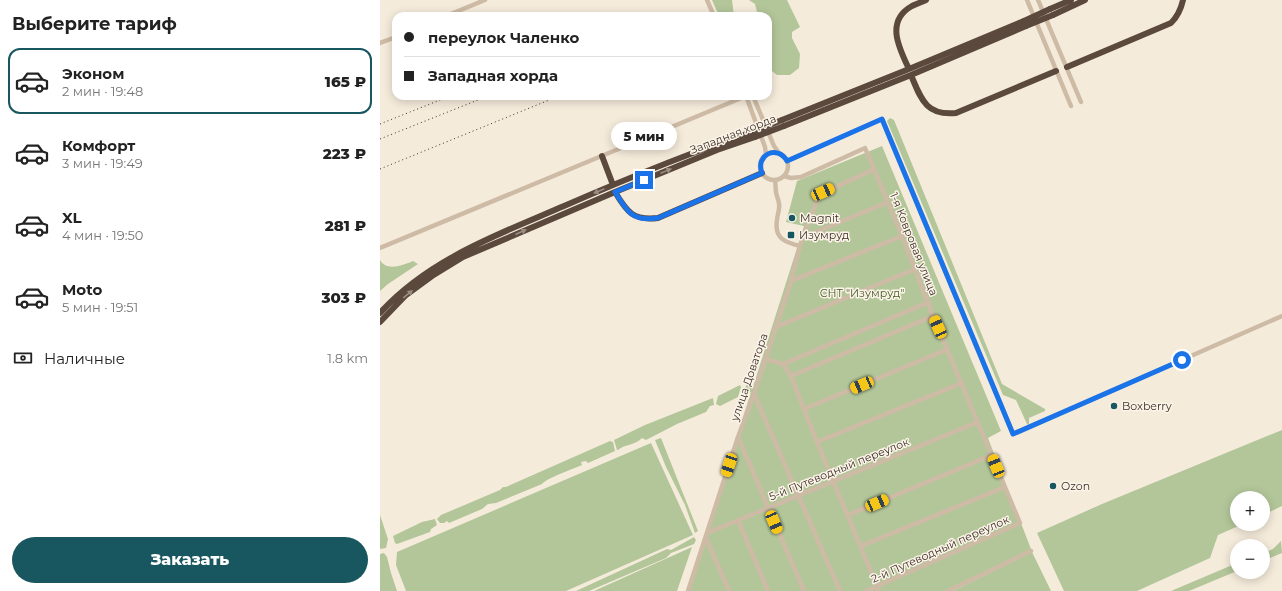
<!DOCTYPE html>
<html lang="ru">
<head>
<meta charset="utf-8">
<style>
	body { margin:0; font-family:Montserrat,sans-serif; background:#f2f2f2; color:#222; height:100vh; display:flex; flex-direction:column; font-size:15px; white-space:nowrap }
	* { box-sizing:border-box; margin:0 }
	p { font-size:13px; color:#767676 }
	.icon { flex:none; width:22px; height:22px; fill:none; stroke:currentColor; stroke-width:2; stroke-linecap:round; stroke-linejoin:round }
	.map { position:relative; flex:1; overflow:hidden }
	.side { display:flex; flex-direction:column; background:#fff; width:380px }
	.side>* { flex:none }
	.guide { position:absolute; left:12px; top:12px; width:380px; height:88px; border-radius:12px; box-shadow:0 2px 10px #0003; display:grid; align-content:center; height:88px; padding:0 12px; background:#fff }
	.fabs { position:absolute; left:850px; top:491px; display:grid; gap:8px }
	.fabs a { display:grid; place-items:center; width:40px; height:40px; border-radius:50%; background:#fff; box-shadow:0 2px 10px #0003; font-size:20px }
	.end { position:absolute; width:18px; height:18px; margin:-9px; border:5px solid #1a73e8; background:#fff; box-shadow:0 0 0 2px #fff }
	.from { border-radius:50% }
	.bubble { position:absolute; height:28px; border-radius:14px; background:#fff; box-shadow:0 2px 10px #0003; font-size:13px; font-weight:800; line-height:28px; text-align:center }
	.car { position:absolute; width:12px; height:24px; margin:-12px -6px; border-radius:5px; box-shadow:0 0 3px 1px #0007; background:linear-gradient(#f5c518 24%,#345 0 40%,#f5c518 0 76%,#345 0 86%,#f5c518 0) }
	.guide b { display:flex; align-items:center; gap:14px; height:38px; font-size:15px }
	.guide b+b { border-top:1px solid #e0e0e0 }
	.guide i { width:10px; height:10px; background:#222 }
	ul { padding:0; list-style:none }
	li { display:flex; align-items:center; gap:12px; height:66px; margin:0 8px 6px; padding:0 4px; border:2px solid transparent; border-radius:12px }
	li div { flex:1 }
	li b { display:block; font-size:15px }
	li em { font-style:normal; font-weight:800 }
	li.on { border-color:#185660 }
	li>.icon { width:36px; height:36px; stroke-width:1.5 }
	h2 { padding:0 12px; font-size:18px; line-height:48px }
	.pay { display:flex; align-items:center; gap:10px; height:44px; padding:0 12px; font-size:15px }
	.pay p { margin-inline-start:auto }
	.action { display:flex; gap:8px; margin-top:auto; padding:8px 12px }
	.action a { flex:1; height:46px; border-radius:24px; background:#185660; color:#fff; font-size:16px; font-weight:800; line-height:46px; text-align:center }
	main { display:flex; flex:1; min-height:0 }
	.map>svg:first-child { display:block }
</style>
</head>
<body>
<main>
<section class="side">
<h2>Выберите тариф</h2>
<ul>
<li class="on"><svg class="icon" aria-label="car" viewBox="0 0 24 24"><path d="M5 17H2v-5l4-1 3-4h7l3 4 3 1v5h-3M9 17h6M6 11h13"/><circle cx="7" cy="17" r="2"/><circle cx="17" cy="17" r="2"/></svg><div><b>Эконом</b><p>2 мин · 19:48</p></div><em>165 ₽</em></li>
<li><svg class="icon" aria-label="car" viewBox="0 0 24 24"><path d="M5 17H2v-5l4-1 3-4h7l3 4 3 1v5h-3M9 17h6M6 11h13"/><circle cx="7" cy="17" r="2"/><circle cx="17" cy="17" r="2"/></svg><div><b>Комфорт</b><p>3 мин · 19:49</p></div><em>223 ₽</em></li>
<li><svg class="icon" aria-label="car" viewBox="0 0 24 24"><path d="M5 17H2v-5l4-1 3-4h7l3 4 3 1v5h-3M9 17h6M6 11h13"/><circle cx="7" cy="17" r="2"/><circle cx="17" cy="17" r="2"/></svg><div><b>XL</b><p>4 мин · 19:50</p></div><em>281 ₽</em></li>
<li><svg class="icon" aria-label="car" viewBox="0 0 24 24"><path d="M5 17H2v-5l4-1 3-4h7l3 4 3 1v5h-3M9 17h6M6 11h13"/><circle cx="7" cy="17" r="2"/><circle cx="17" cy="17" r="2"/></svg><div><b>Moto</b><p>5 мин · 19:51</p></div><em>303 ₽</em></li>
</ul>
<div class="pay"><svg class="icon" aria-label="cash" viewBox="0 0 24 24"><path d="M3 7h18v10H3z"/><circle cx="12" cy="12" r="2"/></svg>Наличные<p>1.8 km</p></div>
<div class="action"><a>Заказать</a></div>
</section>
<div class="map">
<svg width="902" height="591" viewBox="0 0 902 591">
	<rect width="100%" height="100%" fill="#f5ebdb"/>
	<path fill="#b3c699" d="M332,0h20l2,16h-15z
		M369,0h38l13,27 -8,5v6l8,16 -1,14 -9,7h-13l-5,-4 -4,-13v-42h-10l-3,-12z
		M510,118l4,2 108,264 43,25v2l-16,7v7l-2,-1 -11,-24 -13,-5 -116,-274z
		M502,146l119,285 -13,7 43,111 -86,42h-257l63,-199 -4,1 -3,-3 3,-6h5l1,3 51,-161 -18,-4 11,-41z
		M0,260c7,12 23,5 33,1l5,3 -30,20 -8,7z
		M360,385l1,2 -3,10 -18,9 -4,-2 2,-8z
		M333,398l1,7 -4,1 -4,6 -29,12 -31,16 -4,-2c-6,7 -17,6 -24,12h-1l-3,-10 31,-15z
		M902,430v76l-19,9v-17h-26v26h6l-25,11 -8,23 -73,33h-73l-27,-58 65,-29z
		M281,438l37,93 -3,2 -10,-28 -19,-38 -11,-27z
		M230,441l3,1 2,9 -27,12 -2,-2 -5,1 1,3c-9,4 -35,13 -40,19l-46,19 -8,1 -6,5 -33,14 -2,-2 -3,2h-4l-3,-4 4,-4 59,-25 3,-3h3z
		M271,443l42,92 -127,56h-160l-10,-26 1,-13z
		M0,515l8,24 -2,9 -6,1z
		M55,519l2,6 -6,4 -1,3 -33,12 -2,-1 -2,-7 29,-14z
		M314,537l2,3 -2,4 -23,9 -5,5 -77,33h-13l91,-42 4,1z
		M901,541l1,12 -19,8v-8l10,-4z
		M312,547l-15,44h-83z
		M652,552l19,39h-98z
		M4,553l3,4 4,16 6,18h-17v-37z
		M857,563v8l-48,20h-18z"/>
	<g fill="none" stroke-linecap="round" stroke-linejoin="round">
		<path stroke="#cebba6" stroke-width="4.5" d="M327,0l7,16
			M647,0l44,106
			M658,0l43,102
			M66,16l39,-16
			M0,43l16,-6
			M366,96l19,51 1,8
			M373,96l21,50 5,7
			M380 166a14 14 0 1 1 28 0a14 14 0 1 1-28 0Z
			M407,161l95,-42 131,315 269,-118
			M404,176l7,2 10,-1 64,-29 37,88 31,80 87,207 -154,68
			M395,180c1,5 0,11 2,16 1,4 3,7 2,12 0,4 -2,8 -2,12 -3,19 8,22 23,26
			M424,237l84,-35
			M0,248l366,-152
			M411,281l111,-45
			M396,327l139,-58
			M385,359l18,5 8,12 26,66 62,149
			M403,364l146,-62
			M411,376l142,-60
			M374,394l86,197
			M424,409l144,-60
			M358,437l66,154
			M437,442l145,-59
			M468,515l144,-60
			M358,520l30,71
			M327,533l271,-111
			M326,538l23,53
			M481,546l144,-59
			M308,591l50,-154 16,-43 37,-113 9,-35 19,-51 55,-26
			M568,591l83,-40"/>
		<path stroke="#5b493e" stroke-width="6" d="M670,9l21,-9
			M673,15l32,-15
			M687,67l104,-44c7,-7 10,-14 12,-23
			M529,69c-10,-21 -24,-48 3,-63 4,-2 10,-4 14,-6
			M531,75c10,24 15,41 45,38l100,-42
			M402,120l127,-51 115,-48
			M404,126l127,-51 115,-49
			M222,156l11,29
			M235,192c12,20 18,29 43,26l104,-45
			M0,313c49,-54 119,-79 184,-107 62,-27 124,-53 188,-74
			M0,322l26,-27 26,-19 31,-19 152,-65 102,-42 38,-13"/>
		<path stroke="#3a2f27" stroke-width="1" stroke-dasharray="1 3" stroke-linecap="butt" d="M0,124l70,-28
			M0,139l108,-43
			M0,169l179,-73"/>
		<path stroke="#5b493e" stroke-width="6" d="M644,21l26,-12
			M646,26l27,-11
			M372,132l30,-12
			M375,137l29,-11"/>
	</g>
	<defs><path id="oneway-solid" d="M-6-.8H1V-3.2L6.5 0L1 3.2V.8H-6Z"/></defs>
	<g fill="#9b8d82">
		<use href="#oneway-solid" transform="translate(286 171) rotate(-22)"/>
		<use href="#oneway-solid" transform="translate(219 191) rotate(157)"/>
		<use href="#oneway-solid" transform="translate(141 232) rotate(-24)"/>
		<use href="#oneway-solid" transform="translate(28 294) rotate(-39)"/>
	</g>
	<g fill="none" stroke-linecap="round" stroke-linejoin="round">
		<path stroke="#1a73e8" stroke-width="5" d="M264,180l-29,12c12,20 18,30 43,26l104,-45c-7,-18 15,-29 25,-12l95,-42 131,315 169,-74"/>
	</g>
	<g fill="#185660" stroke="#fcf4e8" stroke-width="1.5">
		<circle cx="412" cy="218" r="4"/>
		<rect x="407" y="231" width="8" height="8" rx="2"/>
		<circle cx="734" cy="406" r="4"/>
		<circle cx="673" cy="486" r="4"/>
	</g>
	<g text-anchor="middle" dominant-baseline="central" stroke-width="3" stroke-linejoin="round" paint-order="stroke">
		<g font-size="11" fill="#3a2f27" stroke="#fcf4e8">
			<text transform="translate(353 134) rotate(-21)">Западная хорда</text>
			<text transform="translate(534 244) rotate(68)">1-я Ковровая улица</text>
			<text transform="translate(369 377) rotate(-71)">улица Доватора</text>
			<text transform="translate(459 469) rotate(-22)">5-й Путеводный переулок</text>
			<text transform="translate(560 549) rotate(-24)">2-й Путеводный переулок</text>
		</g>
		<g font-size="11" fill="#3a2f27" stroke="#fcf4e8" text-anchor="start">
			<text x="420" y="218">Magnit</text>
			<text x="419" y="235">Изумруд</text>
			<text x="742" y="406">Boxberry</text>
			<text x="681" y="486">Ozon</text>
		</g>
		<g font-size="11" fill="#445b28" stroke="#fcf4e8">
			<text x="482" y="293">СНТ "Изумруд"</text>
		</g>
	</g>
</svg>
<div class="fabs">
<a>+</a>
<a>−</a>
</div>
<i class="end from" style="left:802px;top:360px"></i>
<i class="end" style="left:264px;top:180px"></i>
<div class="bubble" style="left:231px;top:122px;width:66px">5 мин</div>
<i class="car" style="left:443px;top:192px;rotate:66deg"></i>
<i class="car" style="left:558px;top:327px;rotate:336deg"></i>
<i class="car" style="left:482px;top:385px;rotate:247deg"></i>
<i class="car" style="left:349px;top:465px;rotate:198deg"></i>
<i class="car" style="left:616px;top:466px;rotate:338deg"></i>
<i class="car" style="left:497px;top:503px;rotate:67deg"></i>
<i class="car" style="left:394px;top:522px;rotate:157deg"></i>
<div class="guide">
<b><i class="from"></i>переулок Чаленко</b>
<b><i></i>Западная хорда</b>
</div>
</div>
</main>
</body>
</html>
